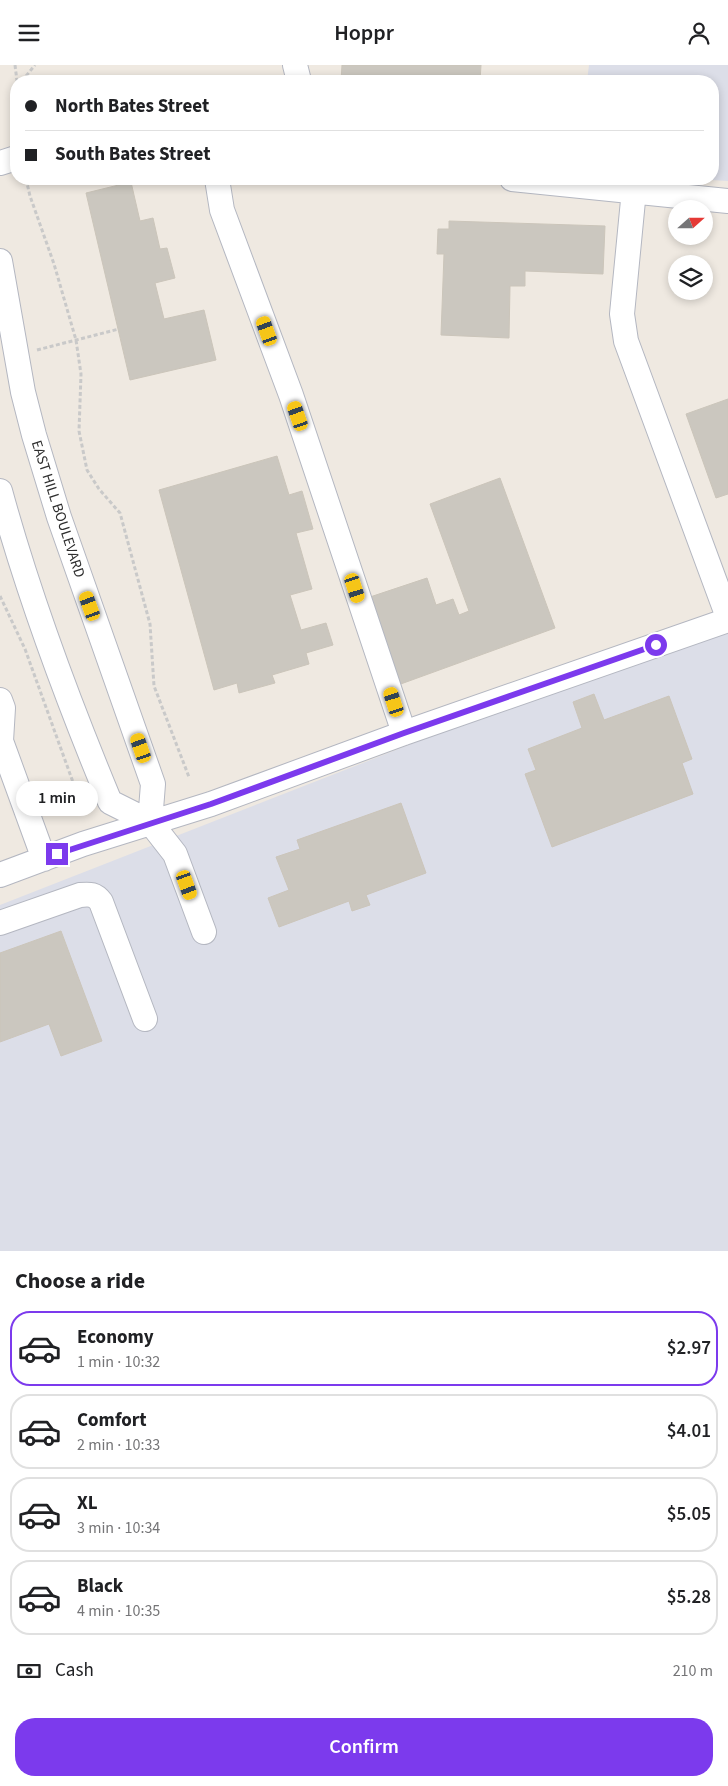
<!DOCTYPE html>
<html lang="en">
<head>
<meta charset="utf-8">
<style>
	body { margin:0; font-family:"Source Sans 3",sans-serif; background:#f2f2f2; color:#202124; height:100vh; display:flex; flex-direction:column; font-size:19px; white-space:nowrap }
	* { box-sizing:border-box; margin:0 }
	p { font-size:16px; color:#757577 }
	.icon { flex:none; width:28px; height:28px; fill:none; stroke:currentColor; stroke-width:2; stroke-linecap:round; stroke-linejoin:round }
	.map { position:relative; height:1186px; overflow:hidden }
	.sheet { display:flex; flex-direction:column; background:#fff; flex:1 }
	.sheet>* { flex:none }
	.banner { position:absolute; left:10px; top:10px; width:709px; height:110px; border-radius:20px; box-shadow:0 2px 8px #0003; display:grid; align-content:center; height:110px; padding:0 15px; background:#fff }
	.needle { width:32px; rotate:69deg }
	.controls { position:absolute; left:668px; top:135px; display:grid; gap:10px }
	.controls a { display:grid; place-items:center; width:45px; height:45px; border-radius:50%; background:#fff; box-shadow:0 2px 8px #0003; font-size:25px }
	.end { position:absolute; width:22px; height:22px; margin:-11px; border:6px solid #7c3aed; background:#fff; box-shadow:0 0 0 2px #fff }
	.from { border-radius:50% }
	.bubble { position:absolute; height:35px; border-radius:18px; background:#fff; box-shadow:0 2px 8px #0003; font-size:16px; font-weight:600; line-height:35px; text-align:center }
	.car { position:absolute; width:15px; height:30px; margin:-15px -8px; border-radius:6px; box-shadow:0 0 4px 1px #0007; background:linear-gradient(#f5c518 24%,#345 0 40%,#f5c518 0 76%,#345 0 86%,#f5c518 0) }
	.banner b { display:flex; align-items:center; gap:18px; height:48px; font-size:19px }
	.banner b+b { border-top:1px solid #e0e0e0 }
	.banner i { width:12px; height:12px; background:#202124 }
	ul { padding:0; list-style:none }
	li { display:flex; align-items:center; gap:15px; height:75px; margin:0 10px 8px; padding:0 5px; border:2px solid #e0e0e0; border-radius:20px }
	li div { flex:1 }
	li b { display:block; font-size:19px }
	li em { font-style:normal; font-weight:600 }
	li.on { border-color:#7c3aed }
	li>.icon { width:45px; height:45px; stroke-width:1.5 }
	h2 { padding:0 15px; font-size:22px; line-height:60px }
	.pay { display:flex; align-items:center; gap:12px; height:55px; padding:0 15px; font-size:19px }
	.pay p { margin-inline-start:auto }
	.button { display:flex; gap:10px; margin-top:auto; padding:10px 15px }
	.button a { flex:1; height:58px; border-radius:20px; background:#7c3aed; color:#fff; font-size:20px; font-weight:600; line-height:58px; text-align:center }
	header { display:flex; justify-content:space-between; align-items:center; height:65px; padding:0 15px; background:#fff; font-size:22px; font-weight:600 }
	.map>svg:first-child { display:block }
</style>
</head>
<body>
<header><svg class="icon" aria-label="menu" viewBox="0 0 24 24"><path d="M4 6h16M4 12h16M4 18h16"/></svg>Hoppr<svg class="icon" aria-label="person" viewBox="0 0 24 24"><circle cx="12" cy="8" r="4"/><path d="M4 21q1-7 8-7t8 7"/></svg></header>
<div class="map">
<svg width="728" height="1186" viewBox="0 0 728 1186">
	<rect width="100%" height="100%" fill="#efe9e1"/>
	<path fill="#dcdee8" d="M589,0h139v116l-34,-2h18v-98h-125z
		M728,555v631h-728v-346z"/>
	<path fill="#cbc7bf" stroke="#cbc5ba" d="M342,0h139l-1,16h-139z
		M131,117l9,39 13,-3 7,31 7,-1 8,30 -20,5 9,36 40,-9 12,50 -86,20 -44,-187z
		M449,156l156,5 -2,48 -78,-3v15h-15l-1,52 -68,-3 3,-81h-7l1,-25h11z
		M728,334v95l-12,4 -30,-84z
		M277,391l12,39 13,-4 11,38 -17,4 16,56 -22,6 11,35 25,-7 7,22 -27,8 3,11 -37,11 3,8 -36,10 -2,-10 -23,7 -55,-200z
		M500,413l55,150 -157,57 -31,-87 60,-20 9,27 17,-6 6,16 10,-4 -39,-107z
		M594,629l10,26 65,-24 23,63 -10,4 11,31 -141,53 -27,-73 11,-4 -8,-21 54,-21 -9,-26z
		M401,738l25,70 -60,22 4,10 -18,6 -3,-10 -70,26 -11,-29 21,-8 -13,-33 24,-8 -3,-9z
		M61,866l41,110 -41,15 -12,-32 -49,18v-89z"/>
	<g fill="none" stroke-linecap="round" stroke-linejoin="round">
		<g stroke="#b4b7c1" stroke-width="26">
			<path id="minor" d="M295,0l4,16
				M0,98l16,-5
				M217,114l5,31 69,185 113,338
				M512,114l216,22
				M634,125l-12,124 4,27 102,276
				M0,196l23,131 11,43 25,82 94,267 -3,38
				M0,426c29,106 68,210 110,311l40,20 25,32 29,78
				M0,635l3,8 -2,33 43,118
				M0,810l83,-31 128,-40 193,-71 324,-113
				M0,858l80,-28c10,-1 15,-1 21,7l44,117"/>
		</g>
		<path stroke="#c9c9c9" stroke-width="3" stroke-dasharray="4 2.5" stroke-linecap="butt" d="M15,0l2,16
			M22,16l13,-16
			M26,114l4,17 24,68 22,76 5,34 -2,57 8,39 12,19 21,24 30,111 4,62 35,91
			M37,285l82,-21
			M0,531l25,53 49,136v23"/>
		<use href="#minor" stroke="#fff" stroke-width="24"/>
	</g>
	<g fill="none" stroke-linecap="round" stroke-linejoin="round">
		<path stroke="#7c3aed" stroke-width="6" d="M57,789l154,-50 193,-71 252,-88"/>
	</g>
	<g text-anchor="middle" dominant-baseline="central" stroke-width="4" stroke-linejoin="round" paint-order="stroke">
		<g font-size="15" fill="#2e2e2e" stroke="#fff">
			<text transform="translate(58 444) rotate(72)">EAST HILL BOULEVARD</text>
		</g>
	</g>
</svg>
<div class="controls">
<a><svg class="needle" viewBox="-14 -14 28 28"><path d="M0-13l5 13h-10z" fill="#e53935"/><path d="M0 13l5-13h-10z" fill="#757577"/></svg></a>
<a><svg class="icon" aria-label="layers" viewBox="0 0 24 24"><path d="M12 4l9 5-9 5-9-5zM3 14l9 5 9-5"/></svg></a>
</div>
<i class="end from" style="left:656px;top:580px"></i>
<i class="end" style="left:57px;top:789px"></i>
<div class="bubble" style="left:16px;top:716px;width:82px">1 min</div>
<i class="car" style="left:267px;top:266px;rotate:340deg"></i>
<i class="car" style="left:298px;top:351px;rotate:341deg"></i>
<i class="car" style="left:355px;top:523px;rotate:162deg"></i>
<i class="car" style="left:90px;top:541px;rotate:340deg"></i>
<i class="car" style="left:394px;top:637px;rotate:342deg"></i>
<i class="car" style="left:141px;top:683px;rotate:341deg"></i>
<i class="car" style="left:187px;top:820px;rotate:160deg"></i>
<div class="banner">
<b><i class="from"></i>North Bates Street</b>
<b><i></i>South Bates Street</b>
</div>
</div>
<section class="sheet">
<h2>Choose a ride</h2>
<ul>
<li class="on"><svg class="icon" aria-label="car" viewBox="0 0 24 24"><path d="M5 17H2v-5l4-1 3-4h7l3 4 3 1v5h-3M9 17h6M6 11h13"/><circle cx="7" cy="17" r="2"/><circle cx="17" cy="17" r="2"/></svg><div><b>Economy</b><p>1 min · 10:32</p></div><em>$2.97</em></li>
<li><svg class="icon" aria-label="car" viewBox="0 0 24 24"><path d="M5 17H2v-5l4-1 3-4h7l3 4 3 1v5h-3M9 17h6M6 11h13"/><circle cx="7" cy="17" r="2"/><circle cx="17" cy="17" r="2"/></svg><div><b>Comfort</b><p>2 min · 10:33</p></div><em>$4.01</em></li>
<li><svg class="icon" aria-label="car" viewBox="0 0 24 24"><path d="M5 17H2v-5l4-1 3-4h7l3 4 3 1v5h-3M9 17h6M6 11h13"/><circle cx="7" cy="17" r="2"/><circle cx="17" cy="17" r="2"/></svg><div><b>XL</b><p>3 min · 10:34</p></div><em>$5.05</em></li>
<li><svg class="icon" aria-label="car" viewBox="0 0 24 24"><path d="M5 17H2v-5l4-1 3-4h7l3 4 3 1v5h-3M9 17h6M6 11h13"/><circle cx="7" cy="17" r="2"/><circle cx="17" cy="17" r="2"/></svg><div><b>Black</b><p>4 min · 10:35</p></div><em>$5.28</em></li>
</ul>
<div class="pay"><svg class="icon" aria-label="cash" viewBox="0 0 24 24"><path d="M3 7h18v10H3z"/><circle cx="12" cy="12" r="2"/></svg>Cash<p>210 m</p></div>
<div class="button"><a>Confirm</a></div>
</section>
</body>
</html>
